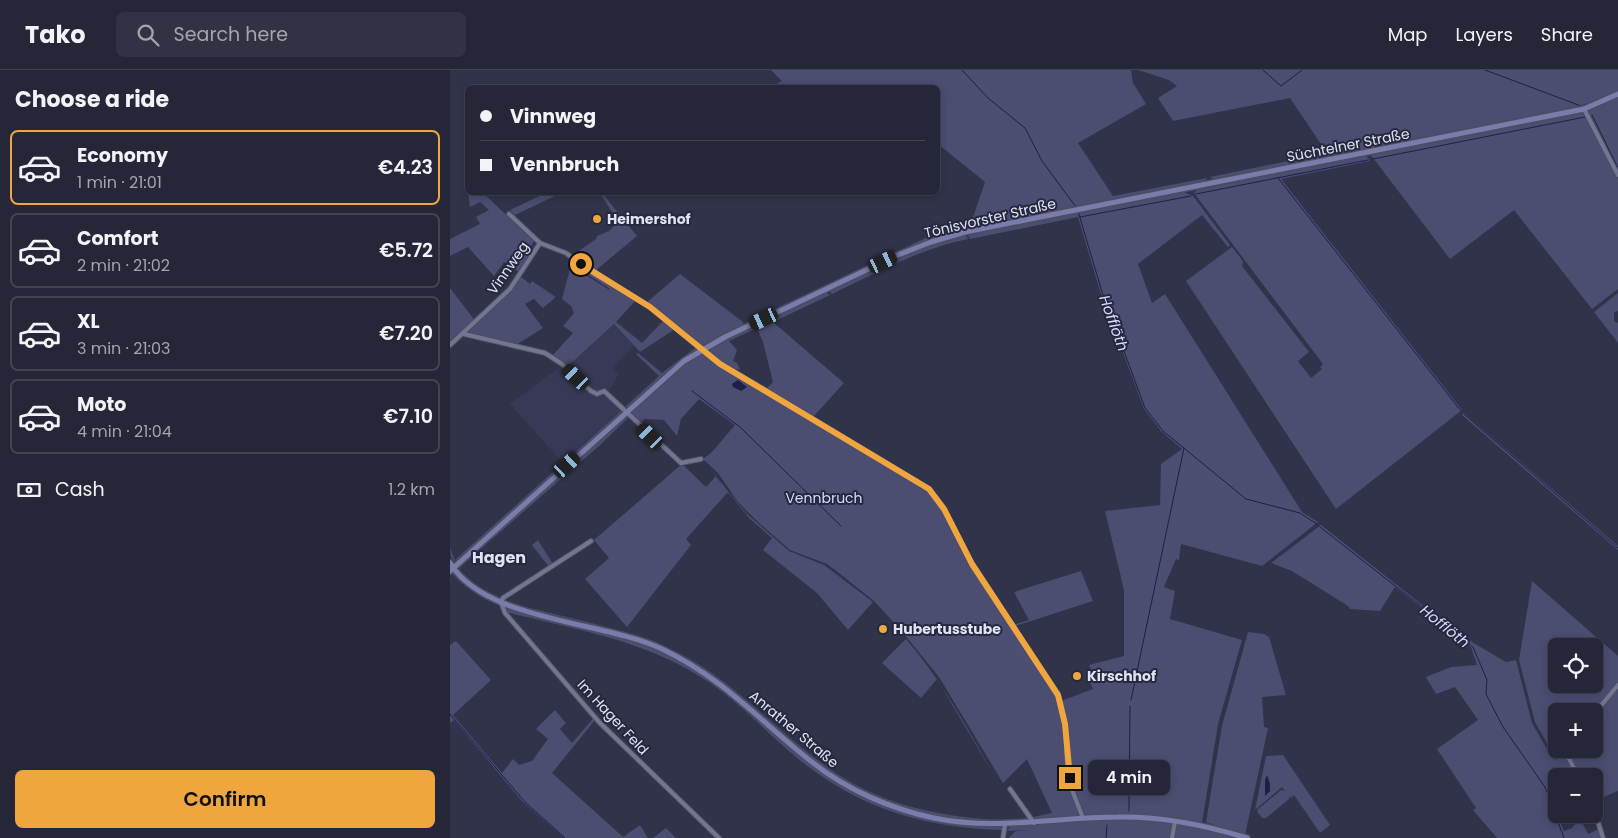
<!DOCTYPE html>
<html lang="en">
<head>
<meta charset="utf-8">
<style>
	body { margin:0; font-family:Poppins,sans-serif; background:#313243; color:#f1f3f6; height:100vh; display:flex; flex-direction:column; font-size:19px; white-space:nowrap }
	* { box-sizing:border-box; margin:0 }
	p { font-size:16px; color:#a3a5ae }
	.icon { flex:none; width:28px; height:28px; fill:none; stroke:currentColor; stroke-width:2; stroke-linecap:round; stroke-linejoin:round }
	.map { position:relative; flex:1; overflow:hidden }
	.panel { display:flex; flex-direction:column; background:#252638; width:450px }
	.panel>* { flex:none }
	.top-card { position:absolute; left:15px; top:15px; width:475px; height:110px; border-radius:8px; box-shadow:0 2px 8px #0003,0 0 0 1px #424353; display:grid; align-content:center; height:110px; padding:0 15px; background:#252638 }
	.buttons { position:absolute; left:1098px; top:568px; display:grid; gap:10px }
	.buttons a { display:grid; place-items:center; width:55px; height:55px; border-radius:8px; background:#252638; box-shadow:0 2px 8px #0003,0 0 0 1px #424353; font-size:25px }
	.end { position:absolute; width:22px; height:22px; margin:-11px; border:6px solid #f0a63f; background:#111; box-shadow:0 0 0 2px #111 }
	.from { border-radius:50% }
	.bubble { position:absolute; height:35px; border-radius:8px; background:#252638; box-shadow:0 2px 8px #0003,0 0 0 1px #424353; font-size:16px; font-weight:600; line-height:35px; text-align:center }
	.car { position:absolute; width:15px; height:30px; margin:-15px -8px; border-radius:6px; box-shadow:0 0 4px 1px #0007; background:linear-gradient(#222 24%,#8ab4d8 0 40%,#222 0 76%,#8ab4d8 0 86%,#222 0) }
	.top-card b { display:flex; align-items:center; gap:18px; height:48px; font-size:19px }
	.top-card b+b { border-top:1px solid #424353 }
	.top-card i { width:12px; height:12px; background:#f1f3f6 }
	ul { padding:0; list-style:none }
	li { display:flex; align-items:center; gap:15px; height:75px; margin:0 10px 8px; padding:0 5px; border:2px solid #424353; border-radius:8px }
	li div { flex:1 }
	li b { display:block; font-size:19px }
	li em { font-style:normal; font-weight:600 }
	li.on { border-color:#f0a63f }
	li>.icon { width:45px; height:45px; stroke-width:1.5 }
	h2 { padding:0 15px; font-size:22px; line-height:60px }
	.pay { display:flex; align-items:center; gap:12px; height:55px; padding:0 15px; font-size:19px }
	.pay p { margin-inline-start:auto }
	.primary-button { display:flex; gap:10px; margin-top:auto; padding:10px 15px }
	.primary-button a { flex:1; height:58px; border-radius:8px; background:#f0a63f; color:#111; font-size:20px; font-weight:600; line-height:58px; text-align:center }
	header { display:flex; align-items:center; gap:30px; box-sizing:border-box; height:70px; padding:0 25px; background:#252638; border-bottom:1px solid #424353 }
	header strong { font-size:24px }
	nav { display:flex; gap:28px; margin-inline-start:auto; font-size:18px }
	.search { width:350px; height:45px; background:#313243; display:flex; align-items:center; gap:12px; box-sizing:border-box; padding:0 18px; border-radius:8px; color:#a3a5ae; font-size:19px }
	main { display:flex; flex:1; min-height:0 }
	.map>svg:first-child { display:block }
</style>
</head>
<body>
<header>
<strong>Tako</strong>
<div class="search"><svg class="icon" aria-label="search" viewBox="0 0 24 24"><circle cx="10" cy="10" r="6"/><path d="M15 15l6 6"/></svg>Search here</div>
<nav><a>Map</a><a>Layers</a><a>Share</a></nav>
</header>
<main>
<section class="panel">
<h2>Choose a ride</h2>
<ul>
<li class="on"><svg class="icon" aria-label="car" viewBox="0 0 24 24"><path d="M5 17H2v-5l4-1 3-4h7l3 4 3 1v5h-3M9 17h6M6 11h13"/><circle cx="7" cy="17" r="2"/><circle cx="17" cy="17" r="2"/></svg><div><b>Economy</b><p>1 min · 21:01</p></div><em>€4.23</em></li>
<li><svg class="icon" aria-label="car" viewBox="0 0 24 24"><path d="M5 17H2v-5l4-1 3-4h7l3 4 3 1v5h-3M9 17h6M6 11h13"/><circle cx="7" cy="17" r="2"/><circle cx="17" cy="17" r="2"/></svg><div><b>Comfort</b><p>2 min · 21:02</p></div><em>€5.72</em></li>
<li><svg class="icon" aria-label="car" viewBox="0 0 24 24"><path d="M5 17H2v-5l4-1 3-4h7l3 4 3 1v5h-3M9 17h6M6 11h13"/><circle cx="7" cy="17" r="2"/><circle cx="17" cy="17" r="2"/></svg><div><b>XL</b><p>3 min · 21:03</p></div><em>€7.20</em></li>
<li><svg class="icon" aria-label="car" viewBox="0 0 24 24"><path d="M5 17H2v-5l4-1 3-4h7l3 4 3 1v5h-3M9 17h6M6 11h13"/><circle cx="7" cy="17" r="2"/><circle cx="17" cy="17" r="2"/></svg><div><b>Moto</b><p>4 min · 21:04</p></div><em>€7.10</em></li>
</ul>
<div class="pay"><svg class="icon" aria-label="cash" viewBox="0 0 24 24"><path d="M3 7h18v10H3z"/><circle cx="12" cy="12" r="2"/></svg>Cash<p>1.2 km</p></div>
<div class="primary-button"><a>Confirm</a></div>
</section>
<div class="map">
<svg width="1168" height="768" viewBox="0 0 1168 768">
	<rect width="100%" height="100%" fill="#31334a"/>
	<path fill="#373957" d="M164,254l20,21 -21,23 5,6 -4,10 -7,8 -5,-5 -5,5 -30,-25z
		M112,295l28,27 13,1 19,17 -60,52 -52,-58z"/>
	<path fill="#4b4d71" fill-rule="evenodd" d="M321,0h360l2,13 13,21 -68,39 35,53 94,-18 -2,4 -126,30 105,-20 9,4 37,49 -2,2 -26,-32 -64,49 14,39 13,-9 137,218 16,10 -56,44 -81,-22 -2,16 -3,-1 -12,28 11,4 -5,28 72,21 -24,84 -16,99 -59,-8 -54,1 -5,-2 -3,-6 -3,1 1,4 -4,4 -38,3 -4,-3 19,-4 -25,-54 -24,24 -64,-106 -40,-49 -25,-27 -35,-28 -12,-9 -37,-14 -31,-27 -21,-21 -20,-29 -15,-14 9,-7 23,-27 -36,-26 -18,20 -4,17 -13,-16 -20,-1 -3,6 -9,-9 -1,-5 48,-44 24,-15 18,14 207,123 14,20 19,37 100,155 32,-12 -4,-8 5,-3 -5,-13 35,-9v-66l-19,-79 55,-6 1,-41 21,-15 -21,-18 -17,-22 -44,-118 -22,-74 -108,22 -3,-5 -11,-2 -22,6 3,-5 33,-7 15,-44 -47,-38v-56l-167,-1 11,-6z
		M688,0h480v23l-27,12 -2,-2 -4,4 -371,73 -4,-3 117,-24 -37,-55 -117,23 -15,-23 19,-12 -8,-6z
		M1168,27v74l-30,-60z
		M1132,43l5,4 31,60v112l-26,20 -78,-99 -64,49 -80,-105z
		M916,85l4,6 -89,18 181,231 -126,99 -150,-228 46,-34 11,14 -1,5 67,86 -11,9 13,17 11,-9 -2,-2 3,-3 -129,-171 3,-3z
		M98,122l13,1 -46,22 -5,-5z
		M18,123h15l51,48 -5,9 3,3 -13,19 -15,-10 -10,14 -26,-29 -18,9v-17l30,-15 -4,-7 13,-7 -9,-8 -10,5z
		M150,123h2l35,43 -42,35 -22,-16 23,-16 1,-3 12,-5 9,-9z
		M515,164l3,5c-49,10 -92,34 -136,55l-2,-2 1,-3 88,-41z
		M482,165l-4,5 -179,83h-3z
		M122,191l64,39 -20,22 26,21 22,-23 11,9 -35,23 -26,-28 -47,43 -14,-12 20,-22 -10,-7 11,-13 -3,-7 -9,-7z
		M230,204l63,48 1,4 -42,20 -56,-43z
		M70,206l10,8 2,-3 24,16 -13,11 -9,-9 -9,5 18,24 -27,17 -50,-12 45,-44z
		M0,218l26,34 -26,22z
		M375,222l5,3 -57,27 71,61 -31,34 -47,-28 7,-7 -10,-40 -6,-14 -28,13 8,9 -4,11 4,2 3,6c-11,2 -25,-11 -32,-19l2,-3z
		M1168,223v18l-4,1v9l4,2v20l-24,-31z
		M248,276v3l-22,15 -49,44h-3l35,-32 -23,-22 2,-1 24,20z
		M172,340v3l-163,145 -5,3 -3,-5 -1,-8 5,12z
		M1014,343l154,133v4l-156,-135z
		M176,346l3,1 -30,29 -138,120 2,-4z
		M232,394l24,23 10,-11 -7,-8 37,45 43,38 35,14 49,37 -25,28 -31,-37 -54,-43 9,-12 -23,-20 -21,-26 -42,47 5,6 -64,82 -42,-48 24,-21 -15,-18z
		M871,455l139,110 46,27 10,-2 16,63 20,35 4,2 7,-8 12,24h-19v22l-5,2 13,31 8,-3 8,-10 8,16 11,-5 3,9h-105l-24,-28 3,-2 -39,-59 41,-29 -23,-33 -19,7 -10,-17 25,-10 26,-2 -6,-18 -76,-60 -15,24 -30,-2 -2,-3 -56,-35 -21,-8z
		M88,470l15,24 -4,3 -17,-22z
		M631,501l12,30 -78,25 -2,-3 3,1 13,-4 -15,-28z
		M1082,511l86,75v28l-24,29 -38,-2v38h7l-8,8 -20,-35 -16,-62zM1106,576h38v38h-38z
		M55,531c61,18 125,26 181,56 53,29 92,76 141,110 47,34 99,47 156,52l-3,3c-73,-8 -130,-29 -186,-77 -34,-30 -66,-62 -106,-85 -54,-31 -121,-41 -181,-56z
		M57,538l103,26 48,16 22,11 42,25 69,62 74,49 97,27 38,2 3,4c-83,-2 -151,-24 -214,-79 -30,-26 -56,-55 -90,-75 -57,-36 -125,-47 -189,-63l-2,1z
		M798,562l16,2 5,3 17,58 -24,2 2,30 4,1 -23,107 -39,-13 16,-96z
		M456,569c36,42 62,90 89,138l-58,-98 -16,19 -39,-35z
		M6,571l35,39 -38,35 49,58 11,-14 6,6 13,-4 16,-22 -12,-10 19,-19 11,13 -6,6 12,14 20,-23v-3l3,3 -43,53 71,64 17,-12 8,13h-84l-42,-37 -68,-81 -4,3v-78z
		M1168,617v104l-24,10v-25h-15l-13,-27h28v-33z
		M833,685l47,70 -10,8 -26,-38 -3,3 -2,-2v3l-23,19h-4l-4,-5 -1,-3 24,-20 4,1 -3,-4 -27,23 11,-54z
		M646,749l75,3 1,7 6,-6 63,15h-233l8,-7 16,-1 -26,1 5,-5z
		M216,758l10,10h-23z"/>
	<path fill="#201e4b" d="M288,310l9,7 -6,4 -8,-4 -1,-3z
		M817,705l3,9v7l-5,5v-16z"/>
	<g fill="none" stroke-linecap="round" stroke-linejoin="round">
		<path stroke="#201e4b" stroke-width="1" d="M512,0l26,28 37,30 17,33 34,46
			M813,0l18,16 21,-16
			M1035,0l96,36 5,-2
			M1142,45l26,53
			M923,89l212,-42
			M828,108l183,233
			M746,124l172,-34
			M628,141l24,81 43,116 18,23 83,68 54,14 17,11
			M630,147l111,-21
			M126,198l33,21
			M242,321l48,36 101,99
			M1014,344l154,134
			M870,457l153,120 14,33 -1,14 17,33 42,60 19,51
			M681,630l53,-252
			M0,644l75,88 40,36
			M679,741l1,-105
			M656,768l1,-13"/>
		<g stroke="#4d4e62" stroke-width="6">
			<path id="minor" d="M1134,39l34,66
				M59,144l31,29 26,10 26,20 58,34 70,56 209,126 15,20 28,55 86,131 7,29 2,42 5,24 11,28
				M14,264l81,19 17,11 29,27 6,3 7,-3 77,72 20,-4
				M0,275l60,-56 30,-46
				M141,471l-88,57 -2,4 4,11 94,109 120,116
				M1144,644l24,-29
				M1114,679l14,27
				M560,719l24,34
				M1144,739l9,29
				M553,768l2,-14
				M722,768l3,-17"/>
		</g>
		<g stroke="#4d4e62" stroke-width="8">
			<path id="secondary" d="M0,493c35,58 153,58 212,86 61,29 98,72 150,113 35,28 79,47 122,56 61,13 123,-1 184,-1 45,-1 87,8 129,21
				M0,501l234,-210 41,-24 173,-82 33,-13 34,-10 619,-123 34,-15"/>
		</g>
		<use href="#minor" stroke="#747691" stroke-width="4"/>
		<use href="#secondary" stroke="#7a7cac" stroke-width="5"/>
	</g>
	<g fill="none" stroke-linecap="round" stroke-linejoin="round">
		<path stroke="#f0a63f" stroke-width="6" d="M131,194l69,43 70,57 209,125 15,20 28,55 86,131 7,29 5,54"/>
	</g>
	<g fill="#f0a63f" stroke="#272840" stroke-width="2">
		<circle cx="147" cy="149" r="5"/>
		<circle cx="433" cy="559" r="5"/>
		<circle cx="627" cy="606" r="5"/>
	</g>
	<g text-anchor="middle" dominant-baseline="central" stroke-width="4" stroke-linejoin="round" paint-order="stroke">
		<g font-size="14" fill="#e1e3f2" stroke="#272840">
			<text transform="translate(898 75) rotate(-11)">Süchtelner Straße</text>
			<text transform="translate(540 148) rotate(-13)">Tönisvorster Straße</text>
			<text transform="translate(58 198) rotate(-55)">Vinnweg</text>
			<text transform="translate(163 647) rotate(47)">Im Hager Feld</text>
			<text transform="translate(344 659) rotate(40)">Anrather Straße</text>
		</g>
		<g font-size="14" font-weight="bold" fill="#e1e3f2" stroke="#272840" text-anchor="start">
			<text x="157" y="149">Heimershof</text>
			<text x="443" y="559">Hubertusstube</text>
			<text x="637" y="606">Kirschhof</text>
		</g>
		<g font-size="14" fill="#d6d9f9" stroke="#272840">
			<text x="374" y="428">Vennbruch</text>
		</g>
		<g font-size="15" font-style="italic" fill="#d7dafa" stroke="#272840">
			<text transform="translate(664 253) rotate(70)">Hofflöth</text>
			<text transform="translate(995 556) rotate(39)">Hofflöth</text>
		</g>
		<g font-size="16" font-weight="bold" fill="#e1e3f2" stroke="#272840">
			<text x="49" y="487">Hagen</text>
		</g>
	</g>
</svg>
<div class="buttons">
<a><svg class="icon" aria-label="locate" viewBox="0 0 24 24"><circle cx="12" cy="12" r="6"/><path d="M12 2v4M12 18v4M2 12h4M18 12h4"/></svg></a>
<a>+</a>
<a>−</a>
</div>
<i class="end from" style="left:131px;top:194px"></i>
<i class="end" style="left:620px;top:708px"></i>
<div class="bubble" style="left:638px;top:690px;width:82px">4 min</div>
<i class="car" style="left:433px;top:192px;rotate:64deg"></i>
<i class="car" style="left:314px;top:249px;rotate:245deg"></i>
<i class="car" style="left:126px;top:307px;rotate:313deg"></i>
<i class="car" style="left:200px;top:366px;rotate:314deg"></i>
<i class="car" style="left:117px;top:395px;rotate:48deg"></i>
<div class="top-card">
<b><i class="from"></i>Vinnweg</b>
<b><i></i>Vennbruch</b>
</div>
</div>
</main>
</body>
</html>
